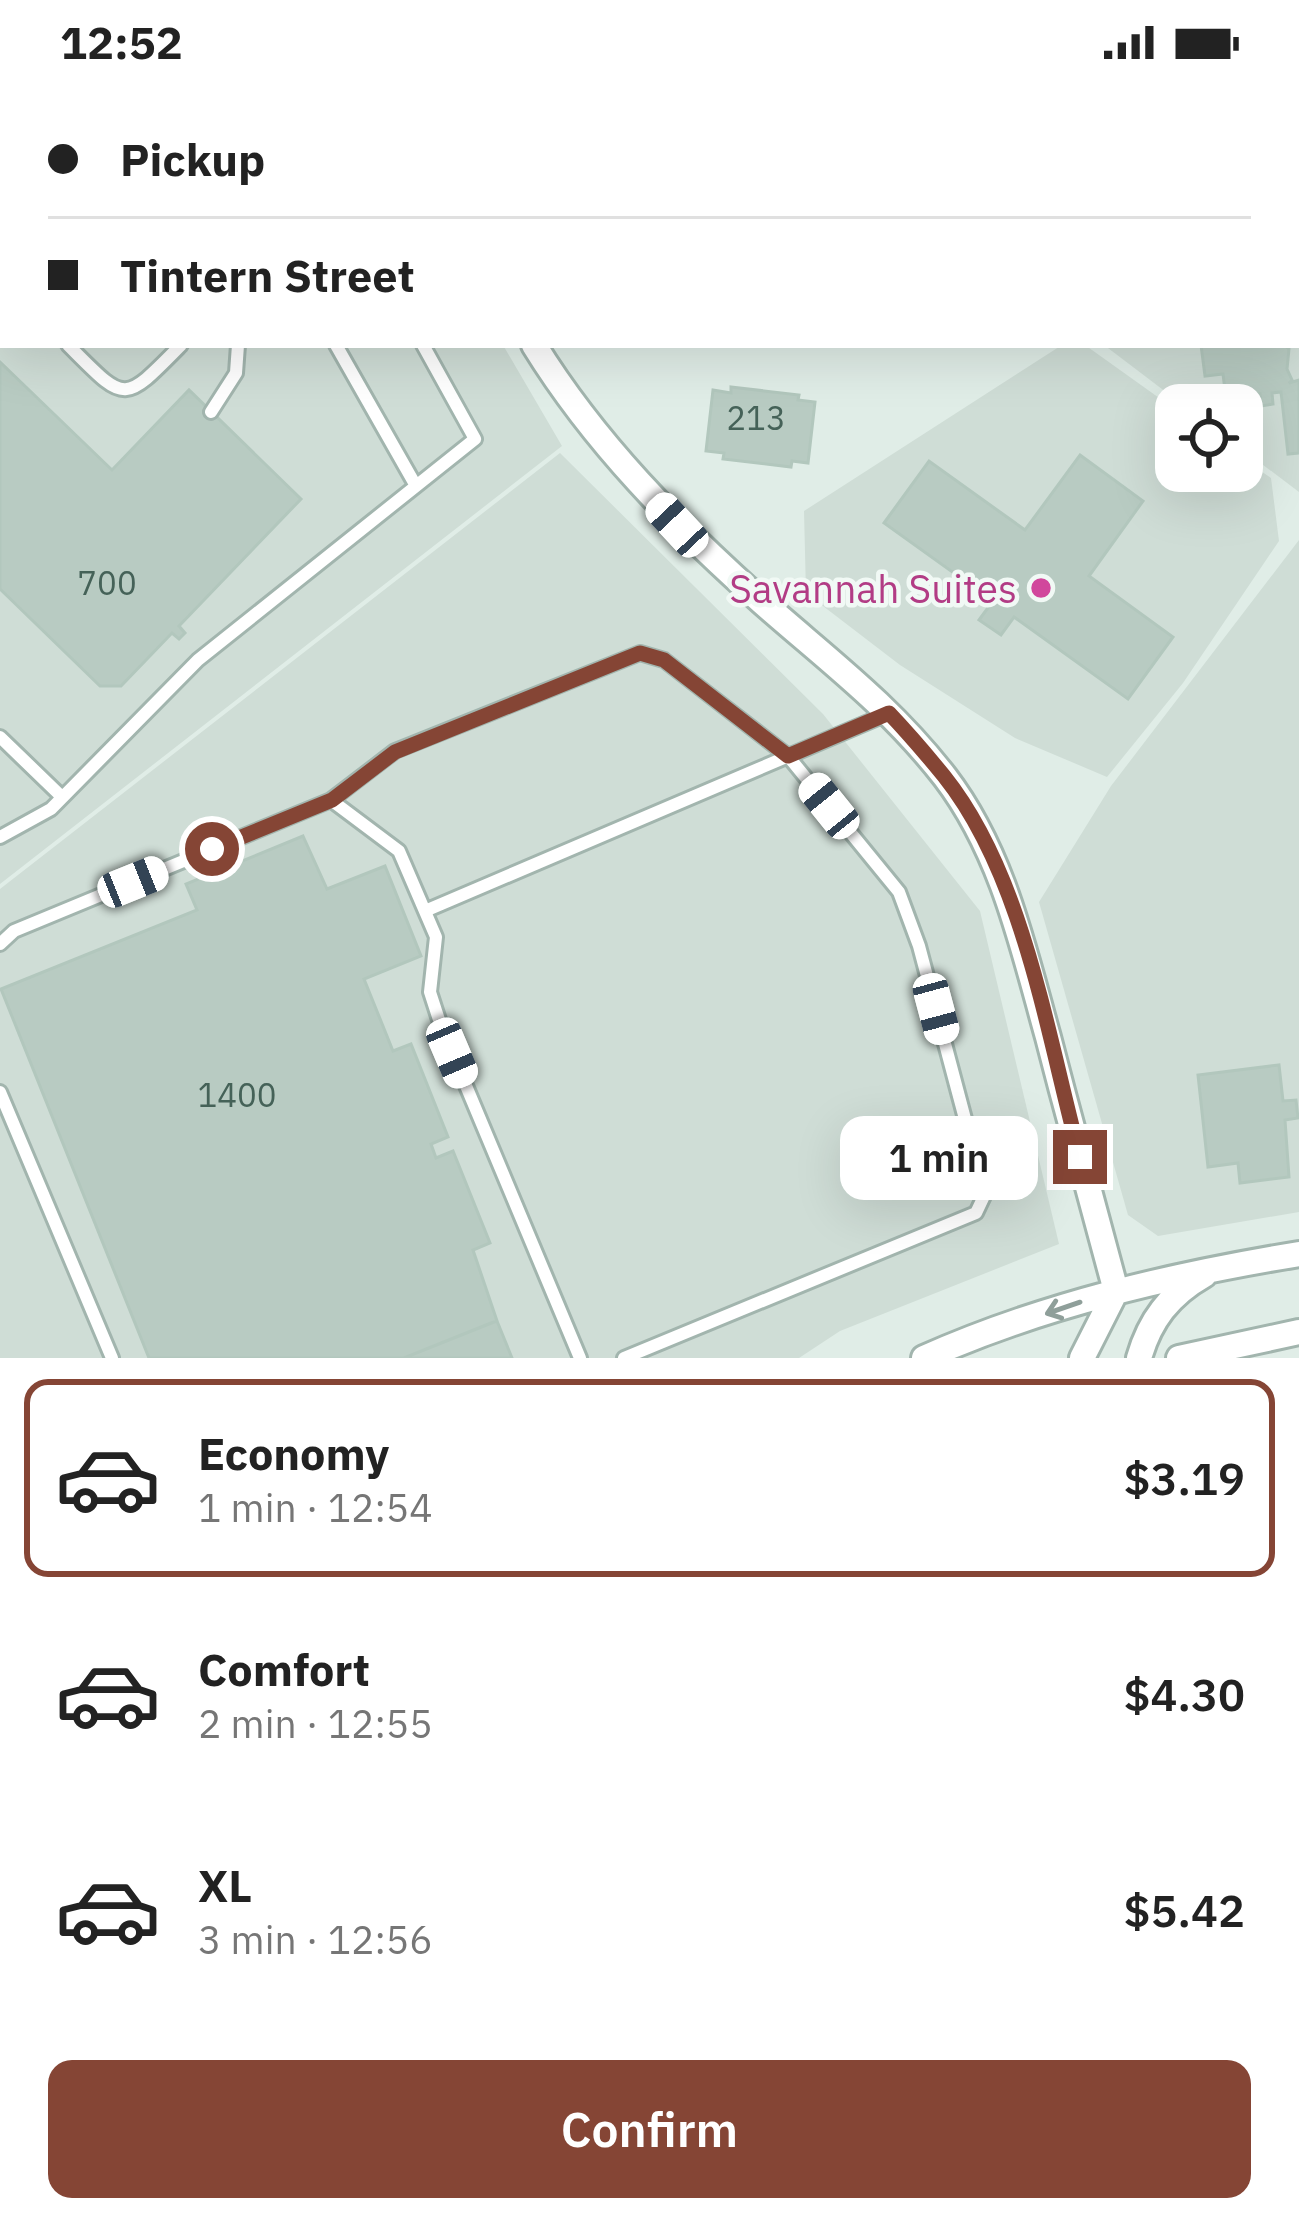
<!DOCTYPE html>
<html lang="en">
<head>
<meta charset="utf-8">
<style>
	body { margin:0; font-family:"IBM Plex Sans",sans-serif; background:#f2f2f2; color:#222; height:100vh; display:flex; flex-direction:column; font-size:45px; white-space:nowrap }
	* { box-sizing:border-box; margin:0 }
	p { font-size:39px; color:#767676 }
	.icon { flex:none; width:66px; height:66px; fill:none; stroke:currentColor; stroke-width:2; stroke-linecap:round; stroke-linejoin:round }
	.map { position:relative; height:1274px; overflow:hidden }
	.sheet { display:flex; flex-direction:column; background:#fff; flex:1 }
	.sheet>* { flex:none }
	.guide { position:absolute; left:0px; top:0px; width:1299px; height:264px; box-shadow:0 12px 48px #0002; display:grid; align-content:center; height:264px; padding:0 48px; background:#fff }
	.controls { position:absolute; left:1155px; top:300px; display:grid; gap:24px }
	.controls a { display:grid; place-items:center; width:108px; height:108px; border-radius:24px; background:#fff; box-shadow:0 12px 48px #0002; font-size:60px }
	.end { position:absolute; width:54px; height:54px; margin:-27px; border:15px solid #854535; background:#fff; box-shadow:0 0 0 6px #fff }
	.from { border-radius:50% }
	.bubble { position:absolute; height:84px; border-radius:24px; background:#fff; box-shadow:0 12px 48px #0002; font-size:39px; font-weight:600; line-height:84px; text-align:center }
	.car { position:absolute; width:36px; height:72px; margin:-36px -18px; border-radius:15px; box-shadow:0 0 9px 3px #0007; background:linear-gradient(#fff 24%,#345 0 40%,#fff 0 76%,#345 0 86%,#fff 0) }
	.guide b { display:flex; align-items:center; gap:42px; height:114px; font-size:45px }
	.guide b+b { border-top:3px solid #e0e0e0 }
	.guide i { width:30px; height:30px; background:#222 }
	ul { padding:21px 0 0; list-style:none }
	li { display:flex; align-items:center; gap:36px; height:198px; margin:0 24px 18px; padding:0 24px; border:6px solid transparent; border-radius:24px }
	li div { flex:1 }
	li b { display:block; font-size:45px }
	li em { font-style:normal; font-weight:600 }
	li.current { border-color:#854535 }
	li>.icon { width:108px; height:108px; stroke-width:1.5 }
	.button { display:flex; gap:24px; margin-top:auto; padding:24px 48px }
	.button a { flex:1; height:138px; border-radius:24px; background:#854535; color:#fff; font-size:48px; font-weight:600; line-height:138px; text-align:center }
	.status { display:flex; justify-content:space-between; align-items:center; height:84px; padding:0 60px; background:#fff; direction:ltr }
	.status svg { height:33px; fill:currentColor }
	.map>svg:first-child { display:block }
</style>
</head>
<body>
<div class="status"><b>12:52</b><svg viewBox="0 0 49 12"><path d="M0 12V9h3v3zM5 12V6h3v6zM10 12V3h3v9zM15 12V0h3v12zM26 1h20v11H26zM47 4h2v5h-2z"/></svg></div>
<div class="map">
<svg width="1299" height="1274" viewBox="0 0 1299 1274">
	<rect width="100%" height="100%" fill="#e0ede7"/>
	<path fill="#cfddd6" d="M0,0l353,3h-350v258h500l59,101 -562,438z
		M1130,0h169v408l-57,-43v-44h-59l-79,-60h192v-258h-167z
		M1062,261h23l91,65v61h66v-13l29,20 8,63 -96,142 -76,94 -92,-39 -115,-73 -94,-72 -2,-82z
		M560,369l263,261 157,197 79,333 -219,87 -41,27h-799v-469z
		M1299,456v672l-141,24 -30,-21 -89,-313 72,-116z"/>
	<path fill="#b8cbc2" stroke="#b2c7bd" stroke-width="3" d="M984,0h107l1,1 -109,2z
		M1165,0h94v1l-94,2z
		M1201,261h83l5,4 -2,20 5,11 -3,3 10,-3v73l-11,1 -7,-62 -9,1 1,11 -12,2 -1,-12 -34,4 -3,-24 -18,2z
		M0,278l112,108 77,-80 112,109 -122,127 6,7 -6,6 -7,-6 -51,53h-21l-100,-97z
		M731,303l68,8 -1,5 17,2 -7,61 -16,-2 -1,6 -68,-8 1,-6 -18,-2 7,-61 18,3z
		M1080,371l63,46 -54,75 84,61 -45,62 -114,-82 -13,18 -22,-15 14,-19 -109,-78 45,-62 96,69z
		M303,752l24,53 58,-23 36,90 -57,23 29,72 18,-7 37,93 -17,7 5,14 17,-7 37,92 -17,7 24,71 -93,37h-255l-148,-369 196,-79 -11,-26z
		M1279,981l4,36 13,-1 2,18 -13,2 4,57 -49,6 -2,-20 -30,4 -10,-92z
		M497,1237l15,37h-108l87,-35z"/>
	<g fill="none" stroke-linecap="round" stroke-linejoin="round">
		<g stroke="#a2b5ae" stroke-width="18">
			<path id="service" d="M715,3v-3
				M872,3v-3
				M0,57h3
				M0,123l3,-1
				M0,195l3,3
				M68,261c58,58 54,60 113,0
				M336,261l80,141
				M211,328l25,-39 2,-28
				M0,653l62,60
				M331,716l68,51 37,86 -6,55 11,34 139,332
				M0,753l51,-28 147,-149 277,-221 -52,-94
				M425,827l462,-197
				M0,860l14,-13 317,-131 64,-49 245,-98 24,7 124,96 111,136 20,54 66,248 -9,19 -352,145
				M0,1008l112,266"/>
		</g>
		<g stroke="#a2b5ae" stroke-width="30">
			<path id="minor" d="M386,0l1,3
				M534,261c61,99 142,180 228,257 67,59 127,103 183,175 58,76 78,171 103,260 22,85 45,170 68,254l-34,67
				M924,1274c119,-53 247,-83 375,-104
				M1139,1274c11,-38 30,-63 65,-83
				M1179,1274l120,-26"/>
		</g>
		<use href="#service" stroke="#fff" stroke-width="12"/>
		<use href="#minor" stroke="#fff" stroke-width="24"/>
	</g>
	<defs><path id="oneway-shaft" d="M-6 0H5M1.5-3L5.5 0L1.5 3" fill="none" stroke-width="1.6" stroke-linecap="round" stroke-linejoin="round" transform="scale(3)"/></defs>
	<use stroke="#8f9f9a" href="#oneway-shaft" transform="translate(1063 1224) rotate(161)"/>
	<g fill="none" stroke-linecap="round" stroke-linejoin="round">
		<path stroke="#854535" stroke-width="15" d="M212,765l120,-49 63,-48 245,-99 24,7 124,96 101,-43c19,20 37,41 55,63 80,100 103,259 136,381"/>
	</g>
	<circle fill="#d1479c" stroke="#f1f9f5" stroke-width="4.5" cx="1041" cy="504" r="12"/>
	<g text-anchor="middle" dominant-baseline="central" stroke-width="9" stroke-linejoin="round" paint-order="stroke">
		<g font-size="33" fill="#456258">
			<text x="756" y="333">213</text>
			<text x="107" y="498">700</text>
			<text x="237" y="1010">1400</text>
		</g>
		<g font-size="39" fill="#b23c85" stroke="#f1f9f5" text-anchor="end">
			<text x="1017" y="504">Savannah Suites</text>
		</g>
	</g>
</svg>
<div class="controls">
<a><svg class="icon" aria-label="locate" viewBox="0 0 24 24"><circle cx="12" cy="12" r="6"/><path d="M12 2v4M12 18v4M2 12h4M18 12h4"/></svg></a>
</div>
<i class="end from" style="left:212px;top:765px"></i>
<i class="end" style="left:1080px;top:1073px"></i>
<div class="bubble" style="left:840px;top:1032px;width:198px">1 min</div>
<i class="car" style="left:677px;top:441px;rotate:317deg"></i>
<i class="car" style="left:829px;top:722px;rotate:321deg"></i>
<i class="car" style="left:133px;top:798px;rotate:68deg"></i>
<i class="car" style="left:936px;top:925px;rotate:165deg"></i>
<i class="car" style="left:452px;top:969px;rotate:157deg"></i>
<div class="guide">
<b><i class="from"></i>Pickup</b>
<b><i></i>Tintern Street</b>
</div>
</div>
<section class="sheet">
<ul>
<li class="current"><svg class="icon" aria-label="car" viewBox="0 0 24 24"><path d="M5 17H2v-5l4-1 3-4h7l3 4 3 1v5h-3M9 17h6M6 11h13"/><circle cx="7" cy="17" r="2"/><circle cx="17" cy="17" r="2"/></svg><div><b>Economy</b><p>1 min · 12:54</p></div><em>$3.19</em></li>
<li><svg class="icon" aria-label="car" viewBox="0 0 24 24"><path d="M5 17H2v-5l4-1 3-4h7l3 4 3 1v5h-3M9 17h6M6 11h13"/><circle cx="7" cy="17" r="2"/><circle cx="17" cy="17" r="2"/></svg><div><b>Comfort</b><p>2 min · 12:55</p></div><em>$4.30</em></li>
<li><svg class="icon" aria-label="car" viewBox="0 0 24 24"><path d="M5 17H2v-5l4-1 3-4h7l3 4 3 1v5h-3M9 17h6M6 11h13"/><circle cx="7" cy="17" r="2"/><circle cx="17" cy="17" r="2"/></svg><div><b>XL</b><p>3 min · 12:56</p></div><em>$5.42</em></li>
</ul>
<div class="button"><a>Confirm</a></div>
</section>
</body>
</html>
